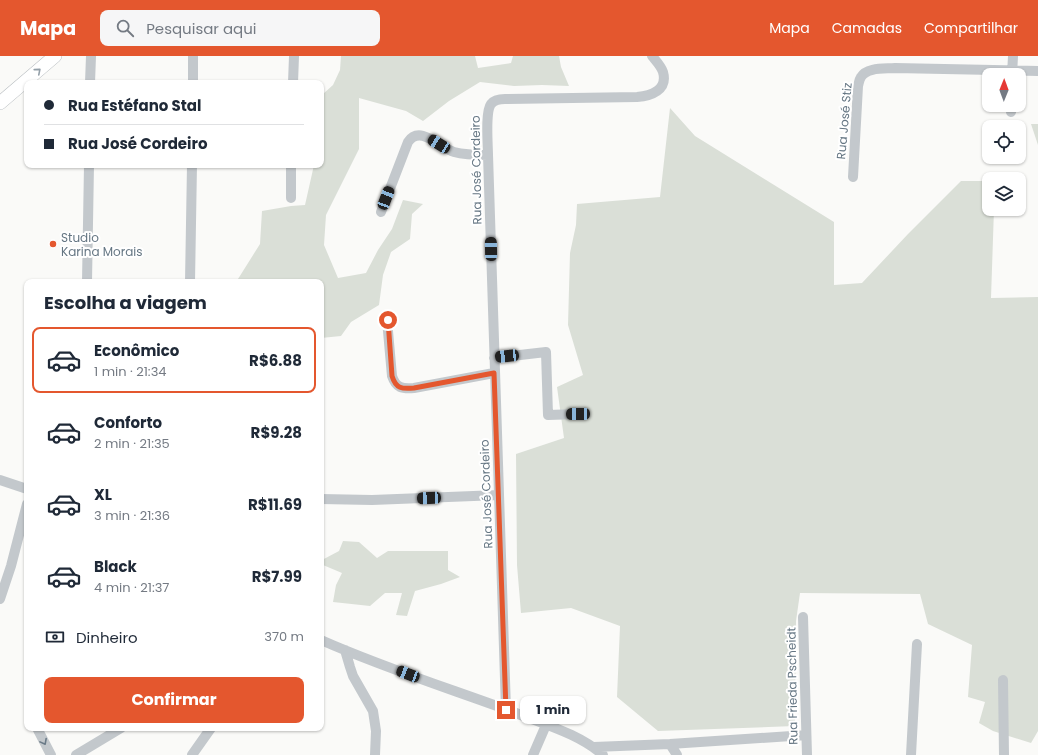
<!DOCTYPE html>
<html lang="pt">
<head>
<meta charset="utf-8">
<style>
	body { margin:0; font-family:Poppins,sans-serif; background:#f6f6f7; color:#1f2937; height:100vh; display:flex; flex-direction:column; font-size:15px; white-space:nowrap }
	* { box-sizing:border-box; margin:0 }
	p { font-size:13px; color:#747a83 }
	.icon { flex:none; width:22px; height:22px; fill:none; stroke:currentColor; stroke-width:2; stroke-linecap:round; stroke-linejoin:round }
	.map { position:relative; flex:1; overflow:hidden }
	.panel { position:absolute; left:24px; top:223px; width:300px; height:452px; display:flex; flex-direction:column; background:#fff; border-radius:8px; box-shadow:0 1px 3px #0004 }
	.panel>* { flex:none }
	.top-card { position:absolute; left:24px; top:24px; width:300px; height:88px; border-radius:8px; box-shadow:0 1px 3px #0004; display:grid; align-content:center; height:88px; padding:0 20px; background:#fff }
	.needle { width:26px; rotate:1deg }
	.tools { position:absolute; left:982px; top:12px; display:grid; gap:8px }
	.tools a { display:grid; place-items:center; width:44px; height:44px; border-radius:8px; background:#fff; box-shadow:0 1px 3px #0004; font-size:20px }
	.end { position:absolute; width:18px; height:18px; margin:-9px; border:5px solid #e4572e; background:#fff; box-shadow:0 0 0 2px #fff }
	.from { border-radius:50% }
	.bubble { position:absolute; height:28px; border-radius:8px; background:#fff; box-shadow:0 1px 3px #0004; font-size:13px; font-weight:700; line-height:28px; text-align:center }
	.car { position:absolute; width:12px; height:24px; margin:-12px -6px; border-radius:5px; box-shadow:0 0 3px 1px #0007; background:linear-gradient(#222 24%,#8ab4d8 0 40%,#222 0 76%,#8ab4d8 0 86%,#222 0) }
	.top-card b { display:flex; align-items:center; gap:14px; height:38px; font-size:15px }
	.top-card b+b { border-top:1px solid #e0e1e3 }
	.top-card i { width:10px; height:10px; background:#1f2937 }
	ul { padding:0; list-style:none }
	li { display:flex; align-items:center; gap:12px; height:66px; margin:0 8px 6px; padding:0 12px; border:2px solid transparent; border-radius:8px }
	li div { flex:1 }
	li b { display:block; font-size:15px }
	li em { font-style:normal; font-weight:700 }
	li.current { border-color:#e4572e }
	li>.icon { width:36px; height:36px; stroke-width:1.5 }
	h2 { padding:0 20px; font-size:18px; line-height:48px }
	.pay { display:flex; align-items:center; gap:10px; height:44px; padding:0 20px; font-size:15px }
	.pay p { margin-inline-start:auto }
	.cta { display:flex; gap:8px; margin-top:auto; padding:8px 20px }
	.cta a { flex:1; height:46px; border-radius:8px; background:#e4572e; color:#fff; font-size:16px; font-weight:700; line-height:46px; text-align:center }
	header { display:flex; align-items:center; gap:24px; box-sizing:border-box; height:56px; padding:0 20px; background:#e4572e; color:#fff }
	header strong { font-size:19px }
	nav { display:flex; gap:22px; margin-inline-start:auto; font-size:14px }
	.search { width:280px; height:36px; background:#f6f6f7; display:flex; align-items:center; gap:10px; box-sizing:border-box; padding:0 14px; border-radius:8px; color:#747a83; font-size:15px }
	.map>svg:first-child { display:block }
</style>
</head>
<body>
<header>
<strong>Mapa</strong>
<div class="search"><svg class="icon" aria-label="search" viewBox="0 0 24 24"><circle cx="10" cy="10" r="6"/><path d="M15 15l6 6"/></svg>Pesquisar aqui</div>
<nav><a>Mapa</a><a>Camadas</a><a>Compartilhar</a></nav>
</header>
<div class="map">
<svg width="1038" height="699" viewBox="0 0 1038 699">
	<rect width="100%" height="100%" fill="#fafaf8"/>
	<path fill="#dadfd7" d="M341,0h134l3,12 33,-5 2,-7h46l2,11 8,19 -27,-1 -28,1 -34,-4 -31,19 -26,20 -17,-10 -47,-13v51l-33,66 -2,30 14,33 28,-5 12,-23 14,-21 11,-29 20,4 -11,10 -2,25 -19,13 -8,23 -4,30 -28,17 -10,14 -20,2v-56h-83v-3l22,-35 2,-33 29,-5 14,-1 9,-40h7v-62l2,-9 10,-9 7,-15z
		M670,52l25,28 139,86v63l28,-2 46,-49 53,-53h28v28h5l-3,89 47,-1v434l-7,12 -38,-12 -14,-8 6,-21 -17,-5 4,-52 -44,-21 -8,-30 -120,-1 -4,28 -1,105 -137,5 -41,-34 3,-71 -49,-18 -50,5 -4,-48 -1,-111 48,-16 -7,-51 26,-12 -15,-50 2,-72 6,-28 1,-21 83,-7z
		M1031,68h7v21z
		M343,485l16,1 18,16 11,-7h60v19l12,7 -19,7 -26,7 -8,25 -11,-1 6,-22h-17l-15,13 -37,-4 3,-17 6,-12 -19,-8 -1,-5 17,-9z"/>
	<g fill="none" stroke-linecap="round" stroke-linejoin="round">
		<g stroke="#b5babe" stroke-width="14">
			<path id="major" d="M0,47l55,-47"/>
		</g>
		<path stroke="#c3c8cc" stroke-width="10" d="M1012,19l1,-19
			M90,27l1,-27
			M193,27v-27
			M293,27l1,-27
			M1011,56l1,-7
			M853,121l5,-91c1,-3 1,-6 3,-9 6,-10 24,-8 34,-9l143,3
			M291,142v-33
			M381,156l27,-70c12,-18 32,6 46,10 11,3 23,3 34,3
			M87,226l2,-117
			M190,226l2,-117
			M387,264l5,56c4,12 10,13 22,12l80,-15
			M494,302l52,-6 2,63 30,-1
			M0,424l27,9
			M321,443l51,1 127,-5
			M0,543l11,-33 16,-62
			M803,561l4,138
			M321,584c63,28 130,49 195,73 30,12 63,21 87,42
			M345,594l5,17 3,9 20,35 3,20 -1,24
			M1003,624l1,75
			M506,654l-18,-555c0,-10 -3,-43 3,-51 3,-4 9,-5 14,-5l132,-2c14,-1 31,-7 26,-25 -2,-6 -7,-11 -11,-16
			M37,672l14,27
			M670,688l7,11
			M594,691l76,-3 136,-9
			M76,699l45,-27
			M192,699l19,-27
			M533,699l13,-30
			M911,699l6,-111"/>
		<use href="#major" stroke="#fff" stroke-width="13"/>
	</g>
	<defs><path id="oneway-chevron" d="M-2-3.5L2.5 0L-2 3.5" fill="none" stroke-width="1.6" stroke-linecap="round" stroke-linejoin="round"/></defs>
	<use stroke="#939fa8" href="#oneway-chevron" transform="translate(38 15) rotate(-41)"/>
	<use stroke="#6a7a87" href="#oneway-chevron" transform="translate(44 686) rotate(62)"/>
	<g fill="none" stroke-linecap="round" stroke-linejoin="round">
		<path stroke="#e4572e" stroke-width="5" d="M388,264l4,56c4,13 10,13 22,12l80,-15 12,337"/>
	</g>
	<circle fill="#e4572e" stroke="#fff" stroke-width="1.5" cx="53" cy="188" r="4"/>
	<g text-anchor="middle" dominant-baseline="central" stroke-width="4" stroke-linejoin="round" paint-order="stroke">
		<g font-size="12" fill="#657683" stroke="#fff">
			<text transform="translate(844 65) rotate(-85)">Rua José Stiz</text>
			<text transform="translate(476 114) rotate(-91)">Rua José Cordeiro</text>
			<text transform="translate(486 438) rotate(-92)">Rua José Cordeiro</text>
			<text transform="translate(792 630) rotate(-91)">Rua Frieda Pscheidt</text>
		</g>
		<g font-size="12" fill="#657683" stroke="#fff" text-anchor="start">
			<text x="61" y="181">Studio<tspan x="61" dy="14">Karina Morais</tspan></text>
		</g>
	</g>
</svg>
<div class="tools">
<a><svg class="needle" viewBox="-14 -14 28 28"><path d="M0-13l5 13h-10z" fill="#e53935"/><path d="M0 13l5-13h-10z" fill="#747a83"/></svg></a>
<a><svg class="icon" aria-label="locate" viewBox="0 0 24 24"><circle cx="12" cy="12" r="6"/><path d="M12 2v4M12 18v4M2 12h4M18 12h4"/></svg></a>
<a><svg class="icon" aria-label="layers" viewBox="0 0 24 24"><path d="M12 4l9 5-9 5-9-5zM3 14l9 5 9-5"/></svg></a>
</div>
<i class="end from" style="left:388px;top:264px"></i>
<i class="end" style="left:506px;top:654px"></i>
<div class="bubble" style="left:520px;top:640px;width:66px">1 min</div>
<i class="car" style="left:439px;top:88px;rotate:302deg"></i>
<i class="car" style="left:386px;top:142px;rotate:21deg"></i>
<i class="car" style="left:491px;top:193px;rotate:359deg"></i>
<i class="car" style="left:507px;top:300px;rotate:264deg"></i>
<i class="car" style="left:578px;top:358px;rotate:269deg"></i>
<i class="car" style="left:429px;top:442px;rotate:268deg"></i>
<i class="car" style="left:408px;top:618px;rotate:291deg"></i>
<div class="top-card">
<b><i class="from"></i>Rua Estéfano Stal</b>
<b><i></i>Rua José Cordeiro</b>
</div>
<section class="panel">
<h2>Escolha a viagem</h2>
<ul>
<li class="current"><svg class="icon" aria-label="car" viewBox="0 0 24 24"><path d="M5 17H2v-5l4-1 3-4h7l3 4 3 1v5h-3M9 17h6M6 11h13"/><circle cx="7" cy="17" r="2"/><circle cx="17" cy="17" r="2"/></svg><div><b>Econômico</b><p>1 min · 21:34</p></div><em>R$6.88</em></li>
<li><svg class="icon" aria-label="car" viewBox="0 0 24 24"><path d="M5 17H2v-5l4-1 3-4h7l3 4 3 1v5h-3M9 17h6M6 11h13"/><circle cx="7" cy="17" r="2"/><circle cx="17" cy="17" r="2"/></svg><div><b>Conforto</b><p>2 min · 21:35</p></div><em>R$9.28</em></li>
<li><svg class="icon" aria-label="car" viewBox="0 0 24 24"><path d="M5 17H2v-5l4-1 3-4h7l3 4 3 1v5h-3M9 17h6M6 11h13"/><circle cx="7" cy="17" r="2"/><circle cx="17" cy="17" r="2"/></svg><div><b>XL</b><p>3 min · 21:36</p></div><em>R$11.69</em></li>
<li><svg class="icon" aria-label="car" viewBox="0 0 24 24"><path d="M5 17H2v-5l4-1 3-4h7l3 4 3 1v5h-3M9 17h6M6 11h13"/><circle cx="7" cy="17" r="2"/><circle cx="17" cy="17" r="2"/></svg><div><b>Black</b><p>4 min · 21:37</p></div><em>R$7.99</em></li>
</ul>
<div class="pay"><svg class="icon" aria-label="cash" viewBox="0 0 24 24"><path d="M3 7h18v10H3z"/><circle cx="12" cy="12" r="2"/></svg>Dinheiro<p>370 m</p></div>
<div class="cta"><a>Confirmar</a></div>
</section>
</div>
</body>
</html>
